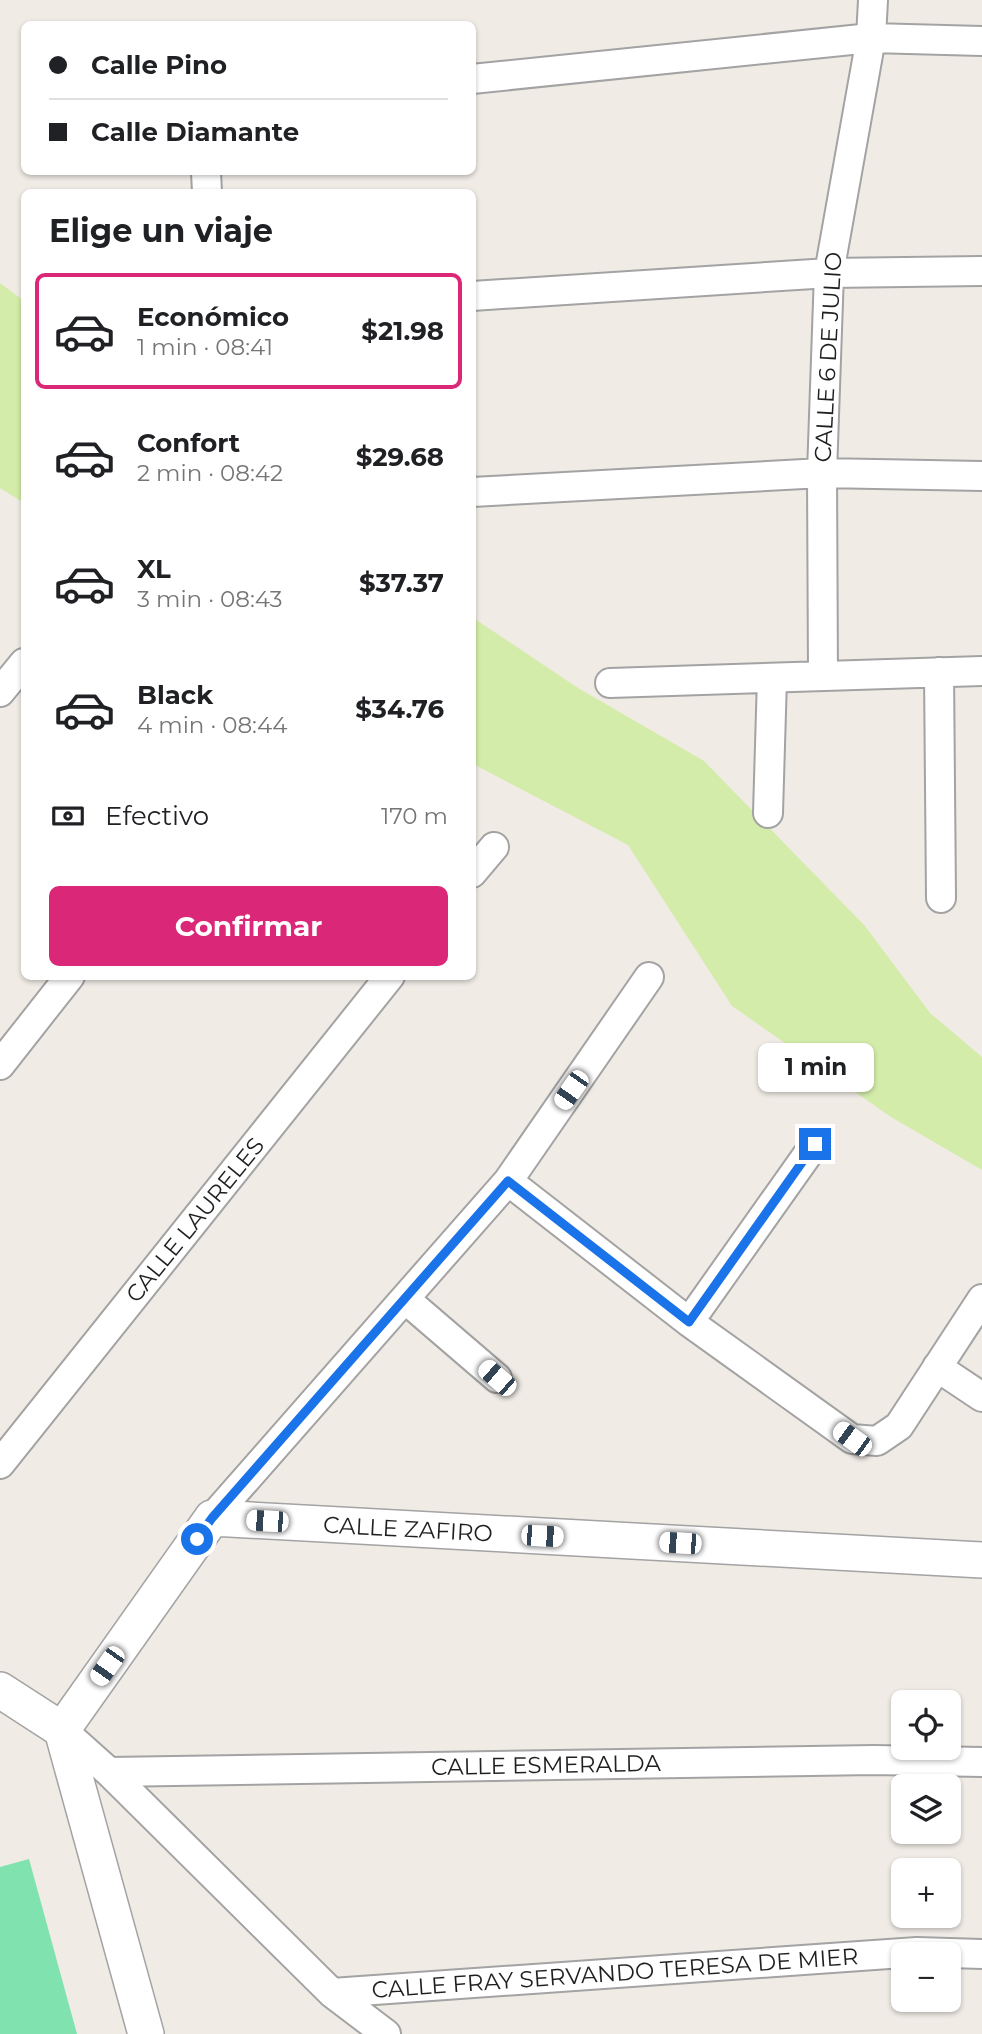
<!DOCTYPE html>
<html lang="es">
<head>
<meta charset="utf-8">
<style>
	body { margin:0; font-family:Montserrat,sans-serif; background:#f6f6f6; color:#202124; height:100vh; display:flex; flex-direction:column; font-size:26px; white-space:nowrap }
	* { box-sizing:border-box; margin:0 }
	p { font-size:23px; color:#757577 }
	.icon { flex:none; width:38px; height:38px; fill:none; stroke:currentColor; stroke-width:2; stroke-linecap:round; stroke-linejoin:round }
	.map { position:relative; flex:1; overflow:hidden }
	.drawer { position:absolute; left:21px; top:189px; width:455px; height:791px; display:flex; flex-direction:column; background:#fff; border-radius:10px; box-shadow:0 2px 5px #0004 }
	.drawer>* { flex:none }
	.guide { position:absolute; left:21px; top:21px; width:455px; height:154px; border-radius:10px; box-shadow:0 2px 5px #0004; display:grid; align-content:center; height:154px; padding:0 28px; background:#fff }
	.buttons { position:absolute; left:891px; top:1690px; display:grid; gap:14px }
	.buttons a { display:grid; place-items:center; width:70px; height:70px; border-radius:10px; background:#fff; box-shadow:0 2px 5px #0004; font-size:35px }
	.end { position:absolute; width:32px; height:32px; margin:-16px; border:9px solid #1a73e8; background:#fff; box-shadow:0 0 0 4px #fff }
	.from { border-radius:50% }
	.bubble { position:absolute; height:49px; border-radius:10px; background:#fff; box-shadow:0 2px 5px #0004; font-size:23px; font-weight:700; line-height:49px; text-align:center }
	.car { position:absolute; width:21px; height:42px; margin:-21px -10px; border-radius:9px; box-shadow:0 0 5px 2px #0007; background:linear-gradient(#fff 24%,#345 0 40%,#fff 0 76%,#345 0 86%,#fff 0) }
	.guide b { display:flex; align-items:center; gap:24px; height:66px; font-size:26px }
	.guide b+b { border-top:2px solid #e0e0e0 }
	.guide i { width:18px; height:18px; background:#202124 }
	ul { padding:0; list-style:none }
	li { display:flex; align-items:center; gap:21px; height:116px; margin:0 14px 10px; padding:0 14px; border:4px solid transparent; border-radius:10px }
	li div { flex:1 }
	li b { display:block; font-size:26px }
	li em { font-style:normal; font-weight:700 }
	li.selected { border-color:#db2777 }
	li>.icon { width:63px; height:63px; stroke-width:1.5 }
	h2 { padding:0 28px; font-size:32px; line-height:84px }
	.pay { display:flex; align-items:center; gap:18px; height:77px; padding:0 28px; font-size:26px }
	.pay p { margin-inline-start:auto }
	.cta { display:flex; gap:14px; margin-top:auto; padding:14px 28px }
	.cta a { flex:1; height:80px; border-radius:10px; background:#db2777; color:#fff; font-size:28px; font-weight:700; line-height:80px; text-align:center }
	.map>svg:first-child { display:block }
</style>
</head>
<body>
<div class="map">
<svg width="982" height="2034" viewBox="0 0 982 2034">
	<rect width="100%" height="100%" fill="#f0ebe5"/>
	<path fill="#d3eca9" d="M0,283l24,18v202l-24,-15z
		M472,617l106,71 126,73 161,165 65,87 52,44v113l-91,-53 -159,-111 -104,-161 -155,-81z"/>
	<path fill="#80e2af" d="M29,1859l48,175h-77v-167z"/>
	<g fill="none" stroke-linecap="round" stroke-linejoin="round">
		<g stroke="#a3a3a3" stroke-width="32">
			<path id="minor" d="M472,79l399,-41 111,3
				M206,172l1,20
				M472,296l357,-23 153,-2
				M472,492l350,-19 160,3
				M939,672l2,226
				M823,676l-1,-203 7,-200 42,-235 2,-38
				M610,683l372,-12
				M0,692l24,-29
				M768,813l4,-135
				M472,873l22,-26
				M0,1065l70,-89
				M508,1181l181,141 163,117 25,2 22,-15 83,-127
				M405,1299l92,79
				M689,1322l126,-178
				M937,1367l45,30
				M0,1464l390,-488
				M212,1518l296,-337 141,-204
				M62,1730l47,42 223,221 54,41
				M109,1772l765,-12 108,2
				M332,1993l585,-41 65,2"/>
		</g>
		<g stroke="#a3a3a3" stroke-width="38">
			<path id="tertiary" d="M0,1690l62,40
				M62,1730l150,-212 770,42
				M62,1730l84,304"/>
		</g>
		<use href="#minor" stroke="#fff" stroke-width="28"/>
		<use href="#tertiary" stroke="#fff" stroke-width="35"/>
	</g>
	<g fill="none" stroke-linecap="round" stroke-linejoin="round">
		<path stroke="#1a73e8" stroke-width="9" d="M197,1539l15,-21 296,-337 181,141 126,-178"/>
	</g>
	<g text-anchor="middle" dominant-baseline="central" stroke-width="5" stroke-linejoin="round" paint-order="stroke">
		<g font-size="23" fill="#1f1f1f" stroke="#fff">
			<text transform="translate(828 357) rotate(-87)">CALLE 6 DE JULIO</text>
			<text transform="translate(195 1220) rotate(-51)">CALLE LAURELES</text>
			<text transform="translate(408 1529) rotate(3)">CALLE ZAFIRO</text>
			<text transform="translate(546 1765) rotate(-1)">CALLE ESMERALDA</text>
			<text transform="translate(615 1973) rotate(-4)">CALLE FRAY SERVANDO TERESA DE MIER</text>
		</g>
	</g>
</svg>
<div class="buttons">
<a><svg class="icon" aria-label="locate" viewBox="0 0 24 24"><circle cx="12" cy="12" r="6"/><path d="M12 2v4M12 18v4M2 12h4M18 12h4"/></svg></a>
<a><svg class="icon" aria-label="layers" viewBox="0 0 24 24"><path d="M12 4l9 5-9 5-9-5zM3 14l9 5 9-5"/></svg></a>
<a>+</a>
<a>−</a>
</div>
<i class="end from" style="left:197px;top:1539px"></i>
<i class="end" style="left:815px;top:1144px"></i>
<div class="bubble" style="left:758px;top:1043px;width:116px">1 min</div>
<i class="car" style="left:571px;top:1090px;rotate:215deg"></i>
<i class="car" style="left:497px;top:1378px;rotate:311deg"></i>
<i class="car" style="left:852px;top:1439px;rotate:306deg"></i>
<i class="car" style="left:267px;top:1521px;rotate:273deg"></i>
<i class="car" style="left:542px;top:1536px;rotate:93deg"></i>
<i class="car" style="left:680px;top:1543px;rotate:273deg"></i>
<i class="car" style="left:107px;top:1666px;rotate:215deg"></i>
<div class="guide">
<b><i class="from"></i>Calle Pino</b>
<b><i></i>Calle Diamante</b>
</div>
<section class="drawer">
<h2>Elige un viaje</h2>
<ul>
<li class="selected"><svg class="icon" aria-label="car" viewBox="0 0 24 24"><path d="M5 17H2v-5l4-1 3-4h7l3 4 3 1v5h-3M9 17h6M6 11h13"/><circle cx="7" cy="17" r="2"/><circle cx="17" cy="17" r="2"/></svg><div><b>Económico</b><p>1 min · 08:41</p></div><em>$21.98</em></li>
<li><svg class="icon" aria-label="car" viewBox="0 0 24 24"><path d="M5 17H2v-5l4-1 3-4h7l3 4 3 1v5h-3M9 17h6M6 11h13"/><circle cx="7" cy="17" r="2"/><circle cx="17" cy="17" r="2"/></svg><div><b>Confort</b><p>2 min · 08:42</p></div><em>$29.68</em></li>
<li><svg class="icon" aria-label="car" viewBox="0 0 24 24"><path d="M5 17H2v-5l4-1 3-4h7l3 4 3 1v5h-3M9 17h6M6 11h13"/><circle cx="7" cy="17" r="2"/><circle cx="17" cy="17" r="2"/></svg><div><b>XL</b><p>3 min · 08:43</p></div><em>$37.37</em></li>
<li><svg class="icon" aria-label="car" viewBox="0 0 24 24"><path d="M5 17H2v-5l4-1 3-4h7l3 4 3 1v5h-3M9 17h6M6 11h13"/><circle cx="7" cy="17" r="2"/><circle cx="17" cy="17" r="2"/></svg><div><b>Black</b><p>4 min · 08:44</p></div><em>$34.76</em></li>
</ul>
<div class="pay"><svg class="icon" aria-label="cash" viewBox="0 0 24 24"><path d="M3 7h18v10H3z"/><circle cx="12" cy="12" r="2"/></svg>Efectivo<p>170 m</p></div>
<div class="cta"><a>Confirmar</a></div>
</section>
</div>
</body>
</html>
